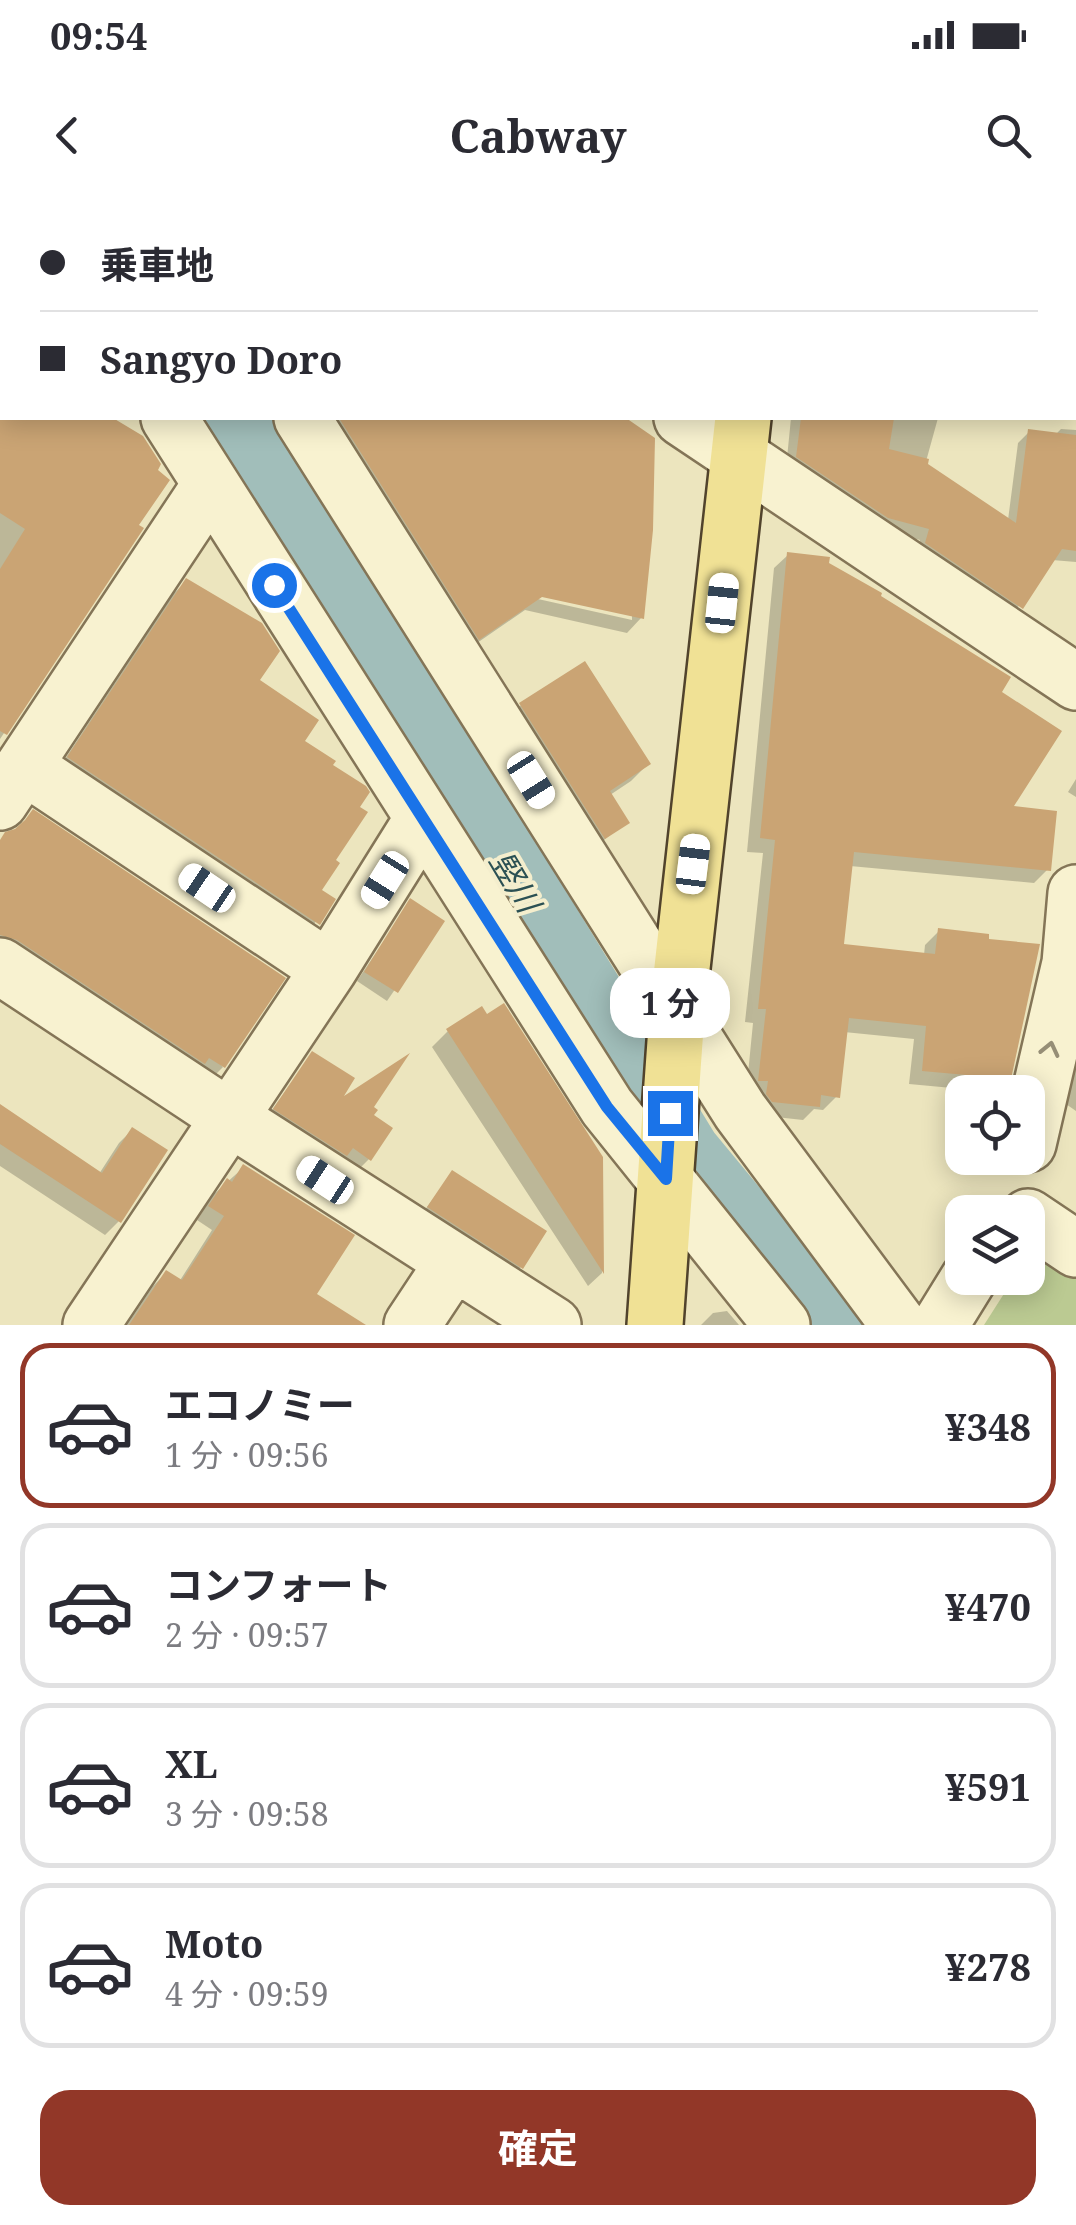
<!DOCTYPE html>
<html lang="ja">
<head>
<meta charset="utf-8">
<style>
	body { margin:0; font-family:"Noto Serif","Noto Sans JP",serif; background:#f7f7f7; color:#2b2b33; height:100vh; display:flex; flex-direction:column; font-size:38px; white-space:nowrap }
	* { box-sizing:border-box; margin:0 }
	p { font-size:32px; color:#7c7c81 }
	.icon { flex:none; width:55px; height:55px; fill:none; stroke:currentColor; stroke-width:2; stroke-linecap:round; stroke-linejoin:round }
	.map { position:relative; height:1125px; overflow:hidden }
	.drawer { display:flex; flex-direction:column; background:#fff; flex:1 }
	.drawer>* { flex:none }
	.banner { position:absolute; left:0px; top:0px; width:1078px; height:220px; box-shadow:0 5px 25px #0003; display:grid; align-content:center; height:220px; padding:0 40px; background:#fff }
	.tools { position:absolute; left:945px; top:875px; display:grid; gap:20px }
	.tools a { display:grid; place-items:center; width:100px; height:100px; border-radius:20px; background:#fff; box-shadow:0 5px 25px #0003; font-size:50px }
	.end { position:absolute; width:45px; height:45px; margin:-22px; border:12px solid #1a73e8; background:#fff; box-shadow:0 0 0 5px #fff }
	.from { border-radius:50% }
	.bubble { position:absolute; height:70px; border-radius:30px; background:#fff; box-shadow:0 5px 25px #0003; font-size:32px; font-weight:700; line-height:70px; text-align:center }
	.car { position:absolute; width:30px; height:60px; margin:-30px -15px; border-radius:12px; box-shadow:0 0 8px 2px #0007; background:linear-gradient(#fff 24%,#345 0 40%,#fff 0 76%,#345 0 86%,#fff 0) }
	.banner b { display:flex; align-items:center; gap:35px; height:95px; font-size:38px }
	.banner b+b { border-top:2px solid #e1e1e2 }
	.banner i { width:25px; height:25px; background:#2b2b33 }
	ul { padding:18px 0 0; list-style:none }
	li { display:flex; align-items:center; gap:30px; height:165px; margin:0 20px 15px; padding:0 20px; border:5px solid #e1e1e2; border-radius:30px }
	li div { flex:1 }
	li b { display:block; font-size:38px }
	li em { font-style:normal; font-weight:700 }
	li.current { border-color:#923728 }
	li>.icon { width:90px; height:90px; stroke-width:1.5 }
	.cta { display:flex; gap:20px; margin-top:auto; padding:20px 40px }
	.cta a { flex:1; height:115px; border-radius:30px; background:#923728; color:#fff; font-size:40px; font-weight:700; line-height:115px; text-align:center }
	.status { display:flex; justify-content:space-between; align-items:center; height:70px; padding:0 50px; background:#fff; direction:ltr }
	.status svg { height:28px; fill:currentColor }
	header { display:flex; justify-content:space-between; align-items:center; height:130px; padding:0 40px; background:#fff; font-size:45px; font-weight:700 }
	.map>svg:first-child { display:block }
</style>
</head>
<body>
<div class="status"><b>09:54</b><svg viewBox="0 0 49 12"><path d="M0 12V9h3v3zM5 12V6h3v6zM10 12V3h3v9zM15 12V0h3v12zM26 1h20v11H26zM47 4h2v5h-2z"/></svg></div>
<header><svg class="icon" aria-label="back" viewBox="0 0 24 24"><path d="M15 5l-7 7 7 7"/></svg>Cabway<svg class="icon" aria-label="search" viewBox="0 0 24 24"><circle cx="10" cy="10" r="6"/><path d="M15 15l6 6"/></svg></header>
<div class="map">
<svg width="1076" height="1125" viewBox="0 0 1076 1125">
	<rect width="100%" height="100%" fill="#ece5be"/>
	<path fill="#bbca92" d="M1061,1053l15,10v62h-92l30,-47h14v-22z"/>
	<path fill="#0003" fill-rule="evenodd" d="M183,0h147l3,2h-147z
		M430,0h276l-276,2z
		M814,0h262v150l-1,-148h-261z
		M0,71l2,147h106l33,20 13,33 -19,55 6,3 -141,210z
		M315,218h307l31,21 -12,179 -14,15 -102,-23 -61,42zM530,392l102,22v6l-103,-23z
		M791,218h147l-13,47 83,55 10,-77 11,-11 26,3 6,-6 15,1v132l-24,-2 -42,58 -94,-63 4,-15 -44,-12 -90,-60z
		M788,355l39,10 50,31 121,96 12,116 38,61 -14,14 -184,-17 -8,81 82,8 1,-10 14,-14 70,147 -14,14 -86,-8 5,-45 -70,-7 -7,64 -14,14 -9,-1 -11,11 -45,-5 -12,-21 7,-71 -8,-1 18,-169 -16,-1 27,-284z
		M187,381l115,160 28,24 2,96 -13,29 13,10 -27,36 -248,-165 117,-178z
		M521,505l127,59 -17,17 -21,14 16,27 -39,32 -83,-132z
		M1076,579v18l-8,-5z
		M0,641l223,226 -9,9 -214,-129z
		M411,701l31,20 -55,80 -30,-20z
		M448,831l152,127 2,115 -14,13 -156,-239z
		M312,854l23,51 36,3 -2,51 -11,11 -94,-49z
		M1076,854v57l-13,-9z
		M0,907l99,67 20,-31 13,-13 -13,91 -14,14 -105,-69z
		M244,967l70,127 47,31h-234l26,-39 13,-13 13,9 33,-52 -15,-10 17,-26z
		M452,973l69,94 -10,10 -92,-59z
		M727,1111l12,14h-38l12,-12z"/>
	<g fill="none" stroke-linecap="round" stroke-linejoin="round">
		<path stroke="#a1beba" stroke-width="75" d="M100,0l1,2
			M232,218l452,737 141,170"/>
	</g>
	<path fill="#caa474" d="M0,218h113l30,18 18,28 -3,6 12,10 -31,45 5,3 -137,207 -7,-4v-162l25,-40 -25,-16z
		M339,218h287l29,20 -2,92 -9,89 -102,-22 -63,43z
		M801,218h93l-5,31 40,10 -1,5 88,59 12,-94 48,6v116l-14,-2 -39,60 -98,-66 4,-14 -41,-11 -92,-61z
		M787,352l43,5 -1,6 53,30 -1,3 130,81 -9,15 60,39 -48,75 43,5 -6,60 -197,-19 -10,92 91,10 3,-26 51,6v5l51,5 -29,135 -89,-8 4,-45 -77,-8 -9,80 -19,-3 -1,12 -48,-5 -6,-8 2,-13h-10l8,-72h-8l17,-169 -15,-2z
		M186,378l76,45 18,28 -20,29 59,40 -14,21 31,20 -3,4 33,21 4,6 -10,15 8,5 -32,48 4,3 -18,27 14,9 -16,26 -253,-168z
		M585,461l66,103 -41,27 20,32 -25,16 -86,-136z
		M33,609l253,169 -61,90 -16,-10 -4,6 -188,-124 -17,-5v-95l5,-8 10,-3 10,-9z
		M410,698l35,23 -47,72 -34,-21z
		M504,803l99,154 1,117 -158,-245 36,-23 5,8z
		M312,851l43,27 -11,18 66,-43 -36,54 4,3 -4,5 19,13 -22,33 -18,-13 -6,8 -74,-47z
		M0,904l102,69 30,-46 36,23 -47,73 -121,-79z
		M243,964l112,71 -38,59 49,31h-237l37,-55 16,10 42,-64 -16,-10 19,-28 5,4z
		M452,970l95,61 -24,38 -96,-62z"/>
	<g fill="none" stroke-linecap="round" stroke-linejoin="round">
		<g stroke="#847557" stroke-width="60">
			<path id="minor" d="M31,0l1,2
				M159,0l2,2
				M385,2l1,-2
				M169,218l438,689 175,218
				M302,218l438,693 159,214
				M682,218l394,264
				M24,566l305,203
				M0,602l211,-318
				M0,766l230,152 323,207
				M1028,944l42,-181 6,-70
				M1028,1017l48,32
				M91,1125l238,-356 93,-149
				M412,1125l41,-62
				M940,1125l29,-47"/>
		</g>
		<g stroke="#51432c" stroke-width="60">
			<path id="major" d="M767,2l1,-2
				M655,1125l22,-312 66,-595"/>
		</g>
		<use href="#minor" stroke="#f8f2d0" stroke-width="55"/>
		<use href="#major" stroke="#f0e195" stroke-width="55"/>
	</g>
	<defs><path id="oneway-chevron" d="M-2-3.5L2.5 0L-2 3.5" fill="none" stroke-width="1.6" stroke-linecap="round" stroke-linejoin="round" transform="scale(2.5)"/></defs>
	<use stroke="#968e76" href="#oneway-chevron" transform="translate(1050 849) rotate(-77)"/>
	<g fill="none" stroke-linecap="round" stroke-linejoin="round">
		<path stroke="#1a73e8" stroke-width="12" d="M274,385l333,522 59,72 4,-66"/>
	</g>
	<g text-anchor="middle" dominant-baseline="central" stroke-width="8" stroke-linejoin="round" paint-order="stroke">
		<g font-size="32" font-style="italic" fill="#2b5053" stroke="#f4eecd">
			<text transform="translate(516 681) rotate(59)">竪川</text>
		</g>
	</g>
</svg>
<div class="tools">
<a><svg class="icon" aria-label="locate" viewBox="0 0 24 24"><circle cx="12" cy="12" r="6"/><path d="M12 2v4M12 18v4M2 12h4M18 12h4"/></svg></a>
<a><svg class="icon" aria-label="layers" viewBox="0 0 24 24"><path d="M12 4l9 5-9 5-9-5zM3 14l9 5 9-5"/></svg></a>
</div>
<i class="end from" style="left:274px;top:385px"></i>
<i class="end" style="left:670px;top:913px"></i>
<div class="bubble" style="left:610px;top:768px;width:120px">1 分</div>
<i class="car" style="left:722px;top:403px;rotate:6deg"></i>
<i class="car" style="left:531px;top:580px;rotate:148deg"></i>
<i class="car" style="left:693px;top:664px;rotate:7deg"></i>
<i class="car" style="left:385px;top:680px;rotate:212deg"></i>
<i class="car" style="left:207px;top:688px;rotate:304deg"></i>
<i class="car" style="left:325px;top:980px;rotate:303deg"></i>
<div class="banner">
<b><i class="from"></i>乗車地</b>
<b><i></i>Sangyo Doro</b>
</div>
</div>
<section class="drawer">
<ul>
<li class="current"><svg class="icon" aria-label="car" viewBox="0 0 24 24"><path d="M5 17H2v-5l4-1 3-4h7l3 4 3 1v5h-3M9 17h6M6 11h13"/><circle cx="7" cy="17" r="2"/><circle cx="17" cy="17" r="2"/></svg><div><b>エコノミー</b><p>1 分 · 09:56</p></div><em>¥348</em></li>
<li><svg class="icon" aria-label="car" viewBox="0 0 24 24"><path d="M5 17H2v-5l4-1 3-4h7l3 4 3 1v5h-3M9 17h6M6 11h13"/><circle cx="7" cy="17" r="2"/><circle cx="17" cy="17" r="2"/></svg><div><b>コンフォート</b><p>2 分 · 09:57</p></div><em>¥470</em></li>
<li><svg class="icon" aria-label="car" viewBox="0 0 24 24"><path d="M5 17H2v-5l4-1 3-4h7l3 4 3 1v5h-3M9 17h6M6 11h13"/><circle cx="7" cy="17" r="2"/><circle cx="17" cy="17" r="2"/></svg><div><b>XL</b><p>3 分 · 09:58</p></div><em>¥591</em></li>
<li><svg class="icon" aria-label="car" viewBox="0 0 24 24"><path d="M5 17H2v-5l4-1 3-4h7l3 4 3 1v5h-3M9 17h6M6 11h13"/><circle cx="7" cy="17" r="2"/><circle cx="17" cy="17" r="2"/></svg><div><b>Moto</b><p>4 分 · 09:59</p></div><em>¥278</em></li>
</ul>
<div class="cta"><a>確定</a></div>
</section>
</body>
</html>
